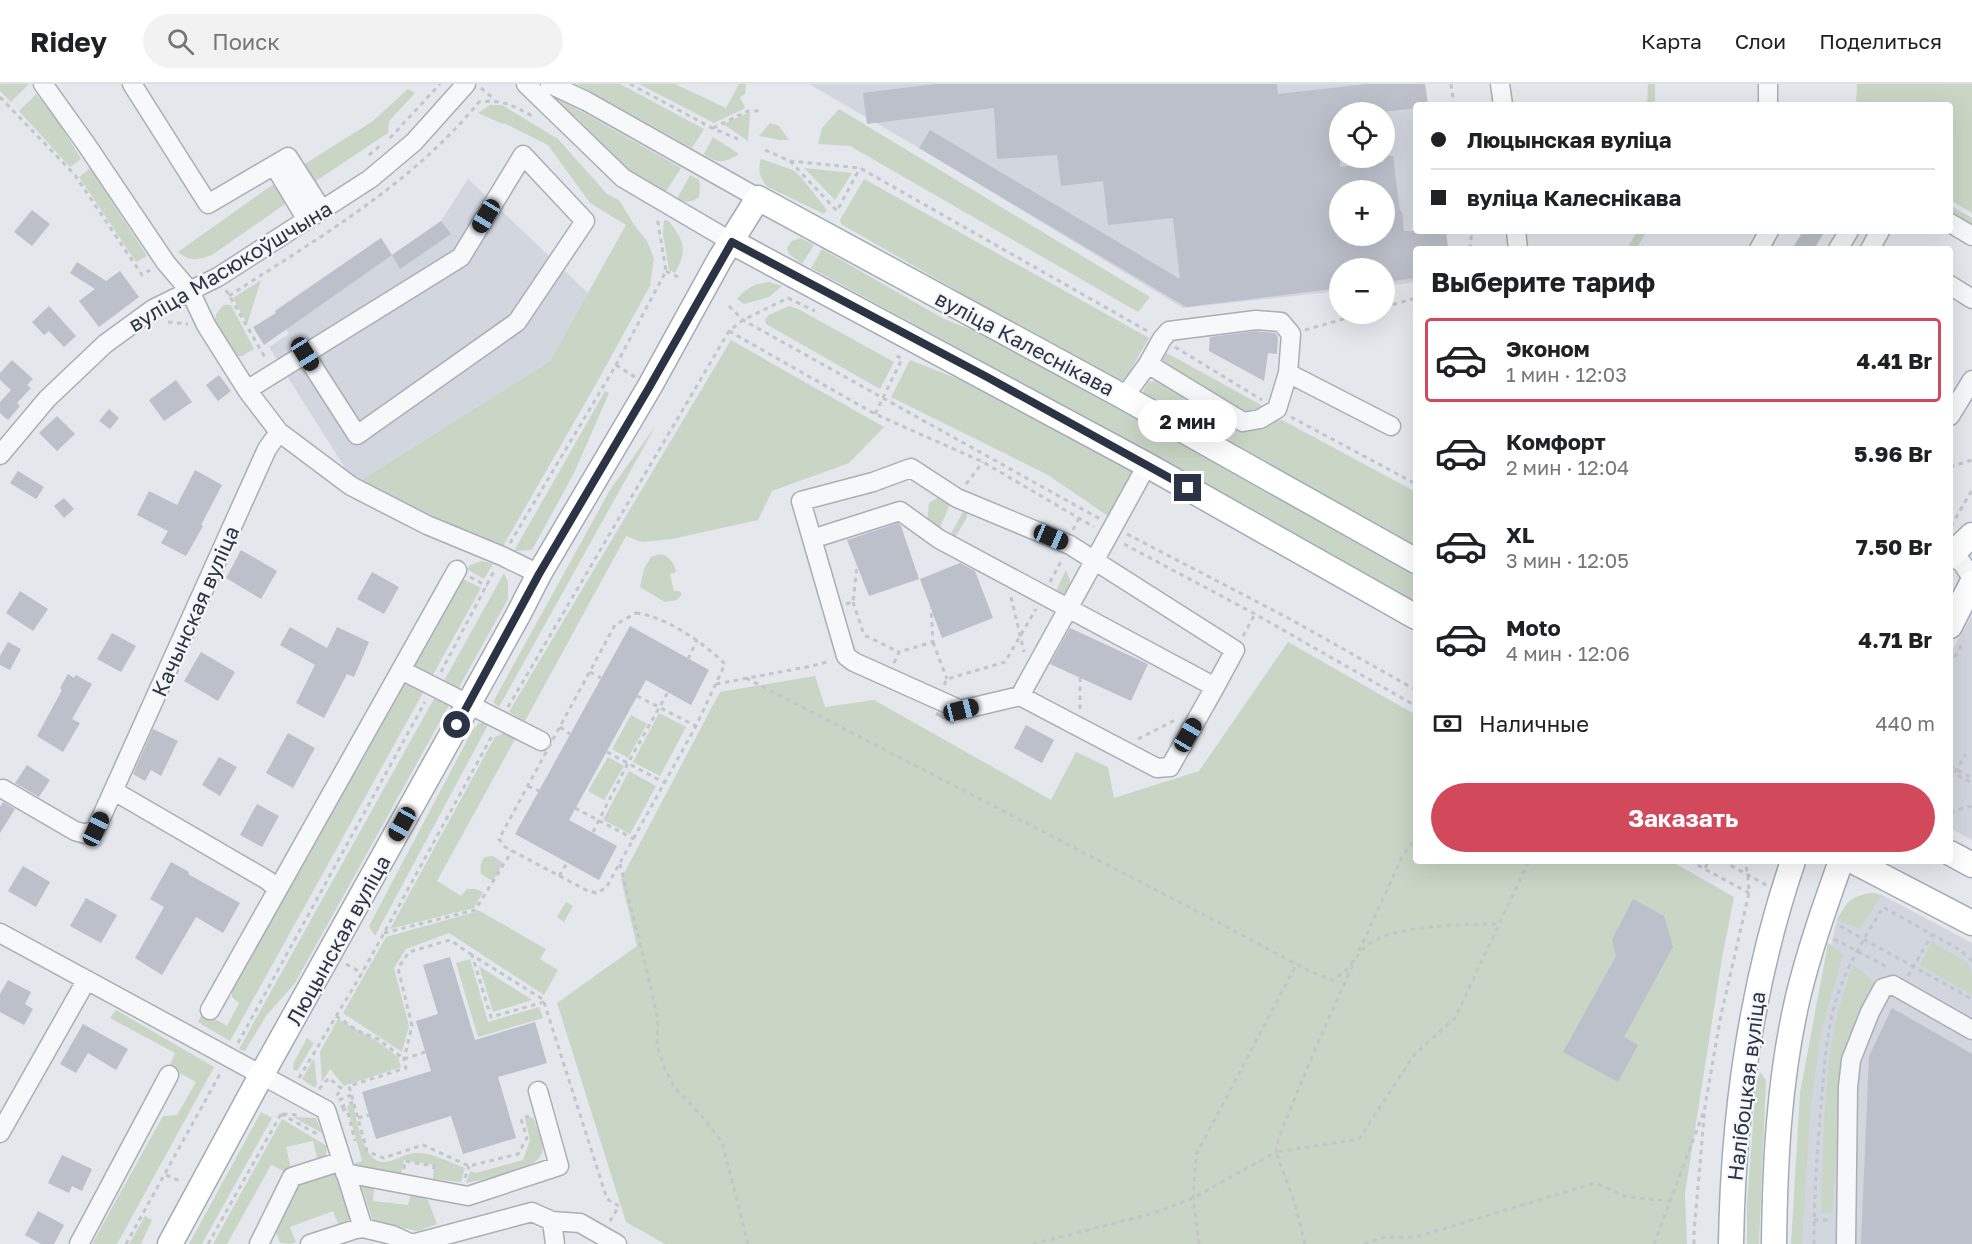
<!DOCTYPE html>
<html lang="ru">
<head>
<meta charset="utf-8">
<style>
	body { margin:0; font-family:"Golos Text",sans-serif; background:#f2f2f2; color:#202124; height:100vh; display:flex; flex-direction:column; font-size:22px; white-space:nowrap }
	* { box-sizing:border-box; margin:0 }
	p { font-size:20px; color:#757577 }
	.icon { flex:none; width:33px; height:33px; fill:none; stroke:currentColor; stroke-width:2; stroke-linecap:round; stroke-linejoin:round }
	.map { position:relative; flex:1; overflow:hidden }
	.details { position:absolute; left:1413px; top:162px; width:540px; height:618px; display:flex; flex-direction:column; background:#fff; border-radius:6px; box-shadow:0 6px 24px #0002 }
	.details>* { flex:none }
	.hud { position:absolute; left:1413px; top:18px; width:540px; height:132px; border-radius:6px; box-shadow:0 6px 24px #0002; display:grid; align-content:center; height:132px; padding:0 18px; background:#fff }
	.controls { position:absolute; left:1329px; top:18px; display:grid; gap:12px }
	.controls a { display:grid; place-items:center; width:66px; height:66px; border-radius:50%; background:#fff; box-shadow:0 6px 24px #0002; font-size:30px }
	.end { position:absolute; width:27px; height:27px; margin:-14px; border:8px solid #2b3445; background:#fff; box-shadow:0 0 0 3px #fff }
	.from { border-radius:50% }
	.bubble { position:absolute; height:42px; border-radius:21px; background:#fff; box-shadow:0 6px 24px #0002; font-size:20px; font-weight:700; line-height:42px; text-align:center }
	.car { position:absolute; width:18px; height:36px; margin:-18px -9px; border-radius:8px; box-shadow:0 0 4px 2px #0007; background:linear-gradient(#222 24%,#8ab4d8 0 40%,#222 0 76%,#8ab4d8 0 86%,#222 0) }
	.hud b { display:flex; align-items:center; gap:21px; height:57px; font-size:22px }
	.hud b+b { border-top:2px solid #e0e0e0 }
	.hud i { width:15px; height:15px; background:#202124 }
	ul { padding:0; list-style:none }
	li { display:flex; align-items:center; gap:18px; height:84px; margin:0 12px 9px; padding:0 6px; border:3px solid transparent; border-radius:6px }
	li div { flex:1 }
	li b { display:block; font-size:22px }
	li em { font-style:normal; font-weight:700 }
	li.current { border-color:#d1495b }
	li>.icon { width:54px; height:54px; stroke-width:1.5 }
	h2 { padding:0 18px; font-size:27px; line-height:72px }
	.pay { display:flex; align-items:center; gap:15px; height:66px; padding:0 18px; font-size:22px }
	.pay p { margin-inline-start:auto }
	.cta { display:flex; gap:12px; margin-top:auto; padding:12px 18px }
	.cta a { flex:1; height:69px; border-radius:36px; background:#d1495b; color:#fff; font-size:24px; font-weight:700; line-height:69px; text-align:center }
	header { display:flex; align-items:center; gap:36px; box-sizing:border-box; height:84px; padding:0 30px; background:#fff; border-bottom:2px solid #e0e0e0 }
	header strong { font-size:28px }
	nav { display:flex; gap:33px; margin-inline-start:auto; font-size:21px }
	.search { width:420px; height:54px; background:#f2f2f2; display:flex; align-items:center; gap:15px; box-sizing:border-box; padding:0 21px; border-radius:33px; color:#757577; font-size:22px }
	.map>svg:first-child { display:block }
</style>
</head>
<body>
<header>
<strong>Ridey</strong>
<div class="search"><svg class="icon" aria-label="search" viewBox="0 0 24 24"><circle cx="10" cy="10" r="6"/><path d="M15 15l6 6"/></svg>Поиск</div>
<nav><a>Карта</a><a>Слои</a><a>Поделиться</a></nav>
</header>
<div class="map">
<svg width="1972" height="1160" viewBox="0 0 1972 1160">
	<rect width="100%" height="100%" fill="#e4e7ec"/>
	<path fill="#d2d6de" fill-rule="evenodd" d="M809,0h616l3,21h-12v126h30l2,18h-32v33l-31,4 -1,-18h-44l-1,23 -156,17 -264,-160zM1340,28h44v46h-44zM1340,106h44v46h-44z
		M468,95l120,114 -38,68 -195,123 -86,-137 20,-13 -14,-23 106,-73 11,17 49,-34z
		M1972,532v224l-22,-12v-174z
		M1873,809l9,2 90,48v301h-181l25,-238 21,-86 11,-18 7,-5z"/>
	<path fill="#c9d6c5" d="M0,0h28v1l-17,17 -11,-11z
		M577,0h43l84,45 -12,19z
		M639,0h36l51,24 13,-24h7l-1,10 -5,3 5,11 -31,15z
		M1648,0h7v21h-8z
		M1857,0h115v129l-22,-13v-95h-94z
		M535,1l146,83 -16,25 -38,-23 -50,-52 -38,-26z
		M408,5l7,4 -26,28 -1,12 -72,48 -9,-2 -7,-12 73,-46z
		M36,10l17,19 28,46 -11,8 -51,-56z
		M490,21h12l56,34 49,55 12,6 16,26 12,15 7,17 -4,28 -54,98 -94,164 -147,-64 195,-123 76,-136 -36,-22 -42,-58 -44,-22 -1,1 -25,-11z
		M839,25l311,188 -12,15 -288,-166 -32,-2 4,-16z
		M750,28l-2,29 -25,-17z
		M770,39l9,3 10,14h-9l-21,-4z
		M713,53l26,17c-14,9 -22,10 -35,0z
		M761,75l32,11 8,7 26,33 -3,4 -58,-28c-7,-10 -8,-16 -5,-27z
		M90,84l57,88 -11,6 -57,-85z
		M804,84l48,5 -17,27z
		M690,91l9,5 1,6 -1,11c-8,6 -14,6 -22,2z
		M864,95l285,159 -23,40 -5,3 -15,-7 -91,-50 -174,-100 -1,-4z
		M278,97l10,21 -76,53c-13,5 -23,7 -34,-3z
		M1950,121l22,13v8l-22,-13z
		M664,136l5,1c15,21 19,28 6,52l-6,-3 -6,-36z
		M1637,147h10l-11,18h-9z
		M801,154l13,7 -12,19 -13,-10 -2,-6 5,-7z
		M822,165l122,70 64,25 408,229v30l-311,-175 -294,-160z
		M261,196l-14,44 -14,-26z
		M769,198l13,4 -13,11 -25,7 -7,-5c9,-11 17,-15 32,-17z
		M224,221h7l23,44 -12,7h-7c-11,-17 -32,-34 -11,-51z
		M789,222l9,3 96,53 -14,27 -114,-65 -1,-5 4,-4z
		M731,256l153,87 -35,36 -77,28 -14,29 -86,19 -30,3 -16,-6 -101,185 -16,-9z
		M1163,267l102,56 -12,6h-12l-85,-52z
		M910,276l84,33 139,79 -25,44 -60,-41 -157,-78z
		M1158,296l106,44 18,-4 134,72v59l-269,-151 -4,-9 5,-9z
		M605,307l4,2 -35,80 -42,77 -18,1z
		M656,341l-157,282 -6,-5 117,-212z
		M944,412l7,6 -13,30 -11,-9 2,-20 8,-5z
		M965,424l2,2v7l-12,21 -6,-1z
		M661,470c10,4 13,9 15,18l-6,2 4,17h5l3,3 -5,6 -12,2 -25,-15 4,-18 7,-12z
		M482,477l11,3 -9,15 -17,-10 3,-4z
		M1066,486l4,11 -1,8 -6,5 -8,-1z
		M504,489l4,9v17l-213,384 -29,33 -21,35 -6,-2z
		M461,494l20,10 -251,453 -32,-19 5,-10 24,14 12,-23 -7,-6v-6z
		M1288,558l128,73v146h255l63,36 -12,61 -37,235 2,51h-1022l-39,-22 -69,-219 80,-57 -16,-67 99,-187 95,-16 10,31 49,-7 177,100 25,-48 32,15 6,31 85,-27z
		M659,629l27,14 -26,49 -27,-14z
		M631,631l16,9 -19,34 -16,-9z
		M479,639h10l-114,213 -6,-10 103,-195z
		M506,648l9,7 -78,142 24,15 6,-7h8l8,3 -9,16 -84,21 105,-192z
		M608,673l16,9 -20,34 -16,-9z
		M629,687l27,15 -26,48 -27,-14z
		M493,772l10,7 -10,18 -12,-7c-1,-7 -1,-12 4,-17z
		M1873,809l9,2 -22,34 -23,-9c8,-16 17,-26 36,-27z
		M566,818l7,4 -9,16 -7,-5z
		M478,826l68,39 -6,10 18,11 -14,25 -95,-62 -43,16 -12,19 15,58 -7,26 -59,-39 43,-76 89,-25z
		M1932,858l36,21 4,13v19l-52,-30z
		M1828,859l15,11 -22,79 -11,80 -8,131h-11l9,-151z
		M470,875l18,63 51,-15 4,11 -65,19 -22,-74z
		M1854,881l21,18 -31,67 -12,163h-11c4,-78 0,-177 33,-248z
		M479,882l53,34 -39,12z
		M116,926l98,57 -97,177h-25l71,-128 14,-1 19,-33 -27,-15 6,-14 -65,-35z
		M338,935l39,22 21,16 3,10 -57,19 -14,-17 -8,13 -2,-30z
		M307,954l7,5 -17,28 -4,-2 1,-7z
		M314,974l3,26 -2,4 -13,-9z
		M1760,988l6,8 -7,164h-12v-40l9,-120z
		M353,1020c4,16 10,59 31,58 11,0 21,-9 32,-9 16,-1 33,9 49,15l-4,14 -28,-3 1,-14 -30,-5 -3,15 -49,-11 10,-3 -15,-55z
		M261,1028l11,6 -70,126h-13z
		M293,1033l23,1 6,15z
		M533,1033c3,9 12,26 9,36 -5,17 -59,26 -76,30l4,-12 6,2 47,-13 7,-20 -5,-21z
		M282,1035l45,27 -1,9 -8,7 -5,-21 -27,6 5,22 -5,3 -15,-7 -44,79h-14z
		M332,1088l5,3 13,43 -4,7 -7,1 -6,-15 -43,16 6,15 -5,2 -11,-1 -5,-14 22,-43 6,-7z
		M361,1101l13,2 -1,14 35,4 3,-12 15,2 11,29 -19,7 -45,-9z
		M145,1132l7,4 -11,24h-12z"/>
	<path fill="#bbc0ca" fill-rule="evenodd" d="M935,0h342l1,10 89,-10h58l3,21h-12v3l-33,4h-43v55l44,-5v-6h9l7,55h2l2,20h42l2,18h-32v29l-32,4v-14h-44v20l-154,19 -267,-159 11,-18 250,149 -7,-61 -65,7 -5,-44 -42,5 -4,-31 -60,4 -3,-51 -127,16 -4,-31zM1340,106h44v46h-44z
		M32,126l18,14 -18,22 -18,-14z
		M441,137l10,13 -51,35 -8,-14z
		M1803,147h22l-11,18h-22z
		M381,154l11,17 -128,90 -11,-18 23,-14 -1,-2z
		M77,178l29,19 14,-10 19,26 -40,30 -20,-26 16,-12 -25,-16z
		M49,222l27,30 -12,11 -15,-16 -5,4 -12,-13z
		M1256,247l19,2 3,4 -1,17 -9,-1 -4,28 -55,-30 1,-14z
		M12,276l21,19 -6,6 4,3 -14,15 3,3 -12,14 -8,-7v-11l11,-12 -11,-10v-7z
		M219,291l12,16 -13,10 -12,-16z
		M176,296l16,22 -28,19 -15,-21z
		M109,325l10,9 -9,11 -11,-8z
		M57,332l18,18 -18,17 -18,-18z
		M195,386l27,15 -21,40 2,1 -17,30 -25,-13 7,-12 -31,-16 12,-24 28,14z
		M18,387l26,16 -8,12 -26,-16z
		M64,414l10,11 -10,9 -10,-12z
		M898,439l3,3 18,53 -50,17 -22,-56z
		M241,466l36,21 -16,28 -35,-21z
		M960,479l15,8 18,47 -51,20 -22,-59z
		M372,488l27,15 -15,27 -27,-15z
		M20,507l28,18 -15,22 -27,-18z
		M630,542l79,44 -18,35 -45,-25 -77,140 48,26 -18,34 -84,-46z
		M290,543l37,21 10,-21 32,15 -15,35 -7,-3 -23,44 -28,-15 19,-38 -35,-20z
		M1070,544l78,36 -17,37 -81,-37z
		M112,549l24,13 -15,26 -24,-13z
		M8,558l13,7 -11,21 -10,-5v-9z
		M201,568l34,20 -17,29 -34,-20z
		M68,590l6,4 2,-3 16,9 -20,35 8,4 -17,29 -26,-16 25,-46 -2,-2z
		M937,628l18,8 -2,4 -18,-9z
		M1026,641l28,15 -12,23 -28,-15z
		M153,645l25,12 -17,35 -10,-6 -6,11 -12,-7z
		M288,649l27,15 -22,40 -27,-15z
		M219,673l18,10 -17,29 -18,-11z
		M27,681l23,15 -11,17 -24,-14z
		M3,718l12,7 -15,24v-26z
		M257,720l22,12 -17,31 -22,-12z
		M171,778l18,10 -1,2 52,29 -17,30 -27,-16 -34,58 -27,-17 29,-51 -14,-8z
		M23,782l27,16 -14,25 -28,-16z
		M86,814l31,17 -16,28 -31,-17z
		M1633,815l31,17 9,31 -49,90 14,8 -20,37 -55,-30 53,-96 -4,-16z
		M450,873l25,83 60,-18 12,41 -49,14 18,61 -53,16 -12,-38 -75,23 -14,-47 69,-21 -15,-50 22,-7 -15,-49z
		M8,896l23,12 -6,12 8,5 -9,16 -24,-13v-18z
		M1892,924l80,46v190h-111l8,-188z
		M83,940l45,25 -12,21 -28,-17 -12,20 -16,-9z
		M62,1071l30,14 -10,22 -10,-5 -3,7 -21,-10z
		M38,1127l26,14 -10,19h-13l-16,-9z"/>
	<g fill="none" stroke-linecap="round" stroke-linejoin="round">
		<g stroke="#a9aeb7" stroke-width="21">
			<path id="minor" d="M43,0l43,60 80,119 24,28 16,34 41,65 32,42 72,54 76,39 75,31 37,18
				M132,0l76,120 80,-47 34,53
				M526,0l97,94 109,64
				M550,0l36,17 172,97
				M1500,0l3,21
				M1768,21v-21
				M274,81l33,55
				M1950,139l22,13
				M1516,147l2,18
				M1759,165l10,-18
				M1838,165l11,-18
				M1870,165l10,-18
				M1950,201l22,14
				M1148,280l14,-25 7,-8 87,-11 25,2 10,12 -3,39
				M247,306l214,-133 62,-102 62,66 -68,101 -160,113 -52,-81
				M1124,313l24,-33 95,58 17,-3 17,-10 11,-36 103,53
				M1950,332l22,-36
				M0,371l47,-56 58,-55 48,-35 65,-32 152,-98 44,-37 52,-58
				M812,455l34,117 8,6 107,48 59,-14 127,-231
				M1950,471l12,8 10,15
				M401,586l140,71
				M1020,612l137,72 13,-1 45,-80 -276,-148 -39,-28 -88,28 -11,-38 72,-19 38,-14 46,30 113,47 165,105 -20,37
				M3,705l72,42 11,3 10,-5 171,-380 12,-17
				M114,707l153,89 11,9 179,-319
				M0,849l326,177 37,118
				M210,926l68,-121
				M0,1049l86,-152
				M345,1089l123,23 91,-30 -21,-75
				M552,1137l3,23
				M79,1160l90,-169
				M259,1160l33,-67 50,-16
				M310,1160l46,-15 7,-1 29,7 20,9 120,-32 20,9 28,2 37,21
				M1846,1160l2,-157 3,-27 19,-48 13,-24 10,-3 79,45"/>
		</g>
		<g stroke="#a3abb8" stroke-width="27">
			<path id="major" d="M732,158l415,223 269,152
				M1950,472l22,-21
				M1950,542l22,-43
				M1950,769l22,12
				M1853,777l119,62
				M170,1160l92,-170 255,-457 22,-43 111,-188 70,-127 38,-61 366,199 292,164
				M1731,1160c2,-130 20,-259 62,-383
				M1774,1160c1,-82 5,-166 24,-247 11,-46 27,-91 43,-136"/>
		</g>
		<path stroke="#c2c5cb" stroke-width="3" stroke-dasharray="4.5 4.5" stroke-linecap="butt" d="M630,0l82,44 26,11
			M1451,0l3,21
			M481,4l13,11
			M0,13l75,78 67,100 8,-5
			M713,44l35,-17h14
			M390,54l50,-54
			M765,66l25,11 70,7 289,164
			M369,71l13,-11
			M790,77l47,50 23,-43
			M1470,165l2,-18
			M666,187l12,6
			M226,206l40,69
			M229,212c89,-58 182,-111 250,-194 24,-3 35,4 55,15
			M729,222l14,14 357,199
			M1384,223l32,-9
			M168,238l20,2
			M1305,246l56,-16
			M729,247l146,83 108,48 111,65
			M1175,263l87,53
			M616,281l19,12
			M875,330l27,-55 -8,-5
			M1291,333l125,67
			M1950,383l22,-7
			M966,400l17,-22
			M1951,442l21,-36
			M1073,446l6,-12
			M1127,450l163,85 126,71
			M510,459l106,-178 50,-94 -9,-54
			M1124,460l131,70 161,92
			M470,493l17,9
			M1050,498l13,-24
			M1011,513l13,55
			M853,518l11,33 35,17
			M846,520l7,-2 4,-36
			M636,529c29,3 68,30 89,51l-29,62 -90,162 -10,5 -10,-3 -81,-43 -6,-8 116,-214z
			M1243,552l12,-22
			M933,558l14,37
			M688,575l9,-19
			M894,579l5,-11 34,-10 -2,-34
			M1950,581l14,-24
			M441,588l54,-103
			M590,588l11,6
			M746,594l466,241 99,53 22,8c4,-3 10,-7 14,-11 8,-9 14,-20 25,-27 26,-17 96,-18 127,-18l30,-63
			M716,600l96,-18 18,-5
			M944,601l3,-6 58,-17 31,-53
			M637,612l59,30
			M508,623l221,-376 14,-11 45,-22 27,13
			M1080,625v-31
			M560,643l10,7
			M1138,655l39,-20
			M607,668l58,31
			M1950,682l22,12
			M1950,687l22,12
			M1950,696l16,-26
			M528,702l11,5
			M575,724l59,31
			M1950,728l22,-6
			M593,748l35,-69 40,-71
			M1690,777l59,32
			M1723,777l43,24
			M620,780l26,103 12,53 -1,26 8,23 10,19 26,27 21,27 26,102
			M1705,784l4,-7
			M559,792l8,-13
			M1840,842l132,73
			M384,849l91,-23 37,-59
			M1834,855l55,29
			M1359,867l44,-96 13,-17
			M472,871l-22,-15 -41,12 -11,16 14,58 -8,33 2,9 -57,18 18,65 16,7 40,-13 46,21 49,-12 9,-16 -6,-19 8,-3
			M346,880l16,9
			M1908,892l23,-40
			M544,918l-53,15 -19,-62 72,45v2l63,197 12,7 -9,15
			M336,932l22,15 20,8 26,20
			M238,959l187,-341
			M404,975l21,-7
			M299,994l63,-105 131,-239
			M319,1005l10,-11 13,11 -6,7
			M339,1016l12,-5
			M341,1023l12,-5
			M342,1026l5,-1 8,32
			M281,1030l36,20
			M283,1030l15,1
			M358,1034l11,-3
			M404,1085l1,-8 29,5 -1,7
			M166,1091l14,6
			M465,1094l4,-12
			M1814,1136h16
			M126,1160l95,-172
			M208,1160l73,-130
			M1033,1160l121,-31 39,-15 83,-46 3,-15 34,-83 42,-94
			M1199,1160l-6,-46 3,-43 100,-190
			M1305,1160l-10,-40 -19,-52 83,-13 55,-84 41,-37 44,-94
			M1364,1160l17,-6 35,-1 179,-54 32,14 44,4
			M1654,1160l50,-133
			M1694,1160v-12l11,-126 16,-91 28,-122 -1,-17 -3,-15
			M1814,1160c0,-46 3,-92 7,-138 3,-36 5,-75 16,-109 10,-32 29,-61 46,-90l77,43 12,11"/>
		<use href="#minor" stroke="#f7f8fa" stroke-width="18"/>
		<use href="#major" stroke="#fff" stroke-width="24"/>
	</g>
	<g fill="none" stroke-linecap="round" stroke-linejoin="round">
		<path stroke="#2b3445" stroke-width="8" d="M457,641l82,-151 111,-188 82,-144 255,135 201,111"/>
	</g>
	<g text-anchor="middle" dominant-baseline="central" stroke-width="4.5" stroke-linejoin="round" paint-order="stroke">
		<g font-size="21" fill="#2b3445" stroke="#f4f6f9">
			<text transform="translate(230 182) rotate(-31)">вуліца Масюкоўшчына</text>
			<text transform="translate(1025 259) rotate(28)">вуліца Калеснікава</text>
			<text transform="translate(195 527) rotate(-66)">Качынская вуліца</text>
			<text transform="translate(338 856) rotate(-61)">Люцынская вуліца</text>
			<text transform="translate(1746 1002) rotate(-83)">Налібоцкая вуліца</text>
		</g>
	</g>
</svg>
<div class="controls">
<a><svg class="icon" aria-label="locate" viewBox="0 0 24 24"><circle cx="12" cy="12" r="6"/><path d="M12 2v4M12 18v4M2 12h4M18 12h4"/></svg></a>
<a>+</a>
<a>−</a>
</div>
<i class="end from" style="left:457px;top:641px"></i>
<i class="end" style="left:1188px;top:404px"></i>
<div class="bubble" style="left:1138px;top:316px;width:99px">2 мин</div>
<i class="car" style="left:486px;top:132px;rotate:211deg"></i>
<i class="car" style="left:305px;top:270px;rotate:148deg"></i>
<i class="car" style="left:1051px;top:453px;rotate:113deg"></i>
<i class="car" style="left:961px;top:626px;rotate:76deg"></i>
<i class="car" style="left:1188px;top:651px;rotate:30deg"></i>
<i class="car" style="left:402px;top:740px;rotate:209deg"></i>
<i class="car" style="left:96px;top:745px;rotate:25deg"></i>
<div class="hud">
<b><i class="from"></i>Люцынская вуліца</b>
<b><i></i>вуліца Калеснікава</b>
</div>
<section class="details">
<h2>Выберите тариф</h2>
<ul>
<li class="current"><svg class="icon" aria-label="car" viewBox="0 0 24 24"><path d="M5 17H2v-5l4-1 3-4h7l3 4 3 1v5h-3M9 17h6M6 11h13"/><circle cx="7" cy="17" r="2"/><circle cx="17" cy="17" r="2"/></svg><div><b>Эконом</b><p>1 мин · 12:03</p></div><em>4.41 Br</em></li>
<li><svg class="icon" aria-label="car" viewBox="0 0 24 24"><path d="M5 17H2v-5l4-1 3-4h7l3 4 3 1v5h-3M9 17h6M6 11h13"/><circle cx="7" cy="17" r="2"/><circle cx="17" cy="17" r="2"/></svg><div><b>Комфорт</b><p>2 мин · 12:04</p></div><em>5.96 Br</em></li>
<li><svg class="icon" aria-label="car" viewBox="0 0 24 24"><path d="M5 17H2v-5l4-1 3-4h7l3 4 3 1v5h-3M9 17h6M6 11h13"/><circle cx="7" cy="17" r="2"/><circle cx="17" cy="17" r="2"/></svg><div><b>XL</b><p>3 мин · 12:05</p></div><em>7.50 Br</em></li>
<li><svg class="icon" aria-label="car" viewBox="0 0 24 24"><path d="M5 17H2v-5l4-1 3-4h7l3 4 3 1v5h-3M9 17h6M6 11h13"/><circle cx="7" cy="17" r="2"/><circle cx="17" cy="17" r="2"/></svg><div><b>Moto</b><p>4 мин · 12:06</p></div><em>4.71 Br</em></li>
</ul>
<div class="pay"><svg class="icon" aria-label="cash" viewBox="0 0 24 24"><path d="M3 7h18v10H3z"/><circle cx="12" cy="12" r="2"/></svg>Наличные<p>440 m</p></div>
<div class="cta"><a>Заказать</a></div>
</section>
</div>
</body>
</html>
